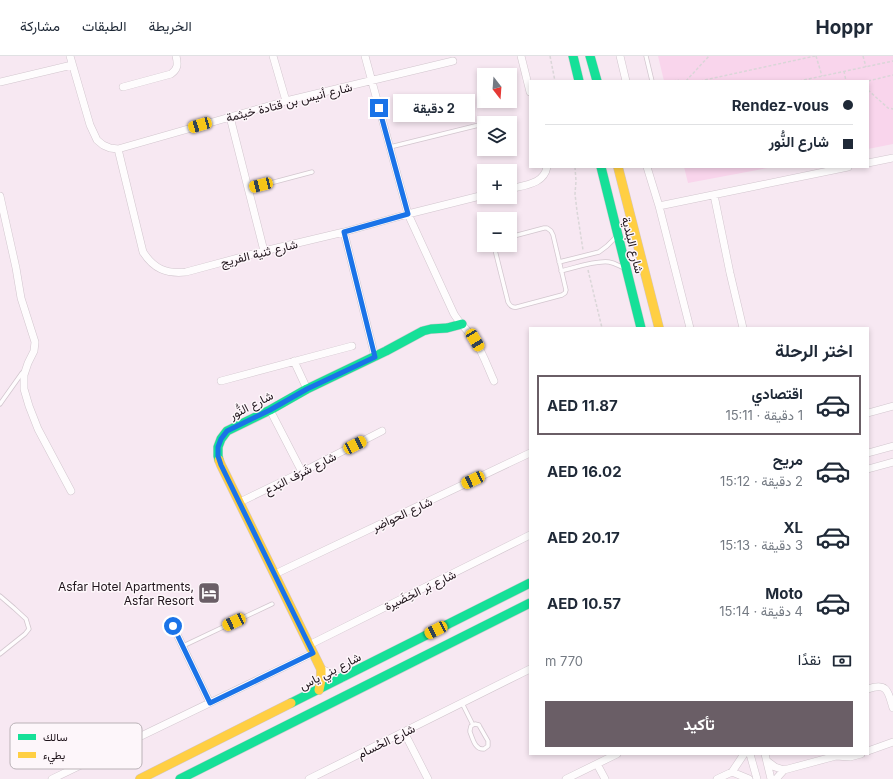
<!DOCTYPE html>
<html lang="ar">
<head>
<meta charset="utf-8">
<style>
	body { margin:0; font-family:Inter,Vazirmatn,sans-serif; background:#f6f6f7; color:#1f2937; direction:rtl; height:100vh; display:flex; flex-direction:column; font-size:15px; white-space:nowrap }
	* { box-sizing:border-box; margin:0 }
	p { font-size:13px; color:#747a83 }
	.icon { flex:none; width:22px; height:22px; fill:none; stroke:currentColor; stroke-width:2; stroke-linecap:round; stroke-linejoin:round }
	.map { position:relative; flex:1; overflow:hidden; direction:ltr }
	.drawer { position:absolute; left:529px; top:271px; width:340px; height:428px; display:flex; flex-direction:column; background:#fff; border-radius:0px; box-shadow:0 2px 6px #0003; direction:rtl }
	.drawer>* { flex:none }
	.guide { position:absolute; left:529px; top:24px; width:340px; height:88px; border-radius:0px; box-shadow:0 2px 6px #0003; direction:rtl; display:grid; align-content:center; height:88px; padding:0 16px; background:#fff }
	.needle { width:26px; rotate:163deg }
	.controls { position:absolute; left:477px; top:12px; display:grid; gap:8px }
	.controls a { display:grid; place-items:center; width:40px; height:40px; border-radius:0px; background:#fff; box-shadow:0 2px 6px #0003; font-size:20px }
	.end { position:absolute; width:18px; height:18px; margin:-9px; border:5px solid #1a73e8; background:#fff; box-shadow:0 0 0 2px #fff }
	.from { border-radius:50% }
	.bubble { position:absolute; height:28px; border-radius:0px; background:#fff; box-shadow:0 2px 6px #0003; font-size:13px; font-weight:700; line-height:28px; text-align:center; direction:rtl }
	.car { position:absolute; width:12px; height:24px; margin:-12px -6px; border-radius:5px; box-shadow:0 0 3px 1px #0007; background:linear-gradient(#f5c518 24%,#345 0 40%,#f5c518 0 76%,#345 0 86%,#f5c518 0) }
	.guide b { display:flex; align-items:center; gap:14px; height:38px; font-size:15px }
	.guide b+b { border-top:1px solid #e0e1e3 }
	.guide i { width:10px; height:10px; background:#1f2937 }
	ul { padding:0; list-style:none }
	li { display:flex; align-items:center; gap:12px; height:60px; margin:0 8px 6px; padding:0 8px; border:2px solid transparent; border-radius:0px }
	li div { flex:1 }
	li b { display:block; font-size:15px }
	li em { font-style:normal; font-weight:700 }
	li.on { border-color:#6a5e66 }
	li>.icon { width:36px; height:36px; stroke-width:1.5 }
	h2 { padding:0 16px; font-size:18px; line-height:48px }
	.pay { display:flex; align-items:center; gap:10px; height:44px; padding:0 16px; font-size:15px }
	.pay p { margin-inline-start:auto }
	.primary-button { display:flex; gap:8px; margin-top:auto; padding:8px 16px }
	.primary-button a { flex:1; height:46px; border-radius:0px; background:#6a5e66; color:#fff; font-size:16px; font-weight:700; line-height:46px; text-align:center }
	header { display:flex; align-items:center; gap:24px; box-sizing:border-box; height:56px; padding:0 20px; background:#fff; border-bottom:1px solid #e0e1e3 }
	header strong { font-size:19px }
	nav { display:flex; gap:22px; margin-inline-start:auto; font-size:14px }
	.map>svg:first-child { display:block }
</style>
</head>
<body>
<header>
<strong>Hoppr</strong>
<nav><a>الخريطة</a><a>الطبقات</a><a>مشاركة</a></nav>
</header>
<div class="map">
<svg width="893" height="723" viewBox="0 0 893 723">
	<rect width="100%" height="100%" fill="#f7e8f2"/>
	<path fill="#f9d5ec" d="M658,0h235v88l-25,5v-68h-204z
		M684,111h89l-85,16z"/>
	<g fill="none" stroke-linecap="round" stroke-linejoin="round">
		<g stroke="#d2c6ce" stroke-width="5">
			<path id="lane" d="M646,0l6,25
				M390,91l89,-22
				M248,133l64,-17
				M495,189v5l13,52c2,4 5,6 9,5l45,-12 3,-2 1,-3 -13,-55 -2,-4 -4,-3h-3l-34,9
				M559,206l40,-10 8,-6 9,-9
				M561,215c13,-3 35,-11 48,-9 6,1 10,4 15,6
				M0,348l22,-31
				M0,540l14,12 12,11 3,10 -4,5 -25,20
				M183,590l89,-42
				M462,647l11,22
				M475,668l4,1 1,2 8,14v5l-4,3c-9,1 -11,-10 -14,-17v-2l1,-4z"/>
		</g>
		<g stroke="#d2c6ce" stroke-width="8">
			<path id="street" d="M70,0l20,69 7,15 6,5 7,3 8,1 168,-48 167,-40
				M273,0l13,45
				M365,0l43,158 46,100c6,10 15,17 21,27 8,12 13,27 19,40
				M521,0l9,36
				M620,0l6,25
				M0,26l72,-17
				M123,31l48,-13c7,-5 7,-10 5,-18
				M230,61l34,134
				M118,93l25,103c11,17 23,22 43,20l78,-21 80,-19 64,-18 76,-19
				M868,107l25,-5
				M647,111l12,39 31,122
				M510,133c15,-4 34,-5 37,-22
				M714,139l16,78 13,55
				M0,140l16,72 5,30 14,44 -1,9 -6,12 -4,12v14l5,17 9,23 33,62
				M659,150l189,-39
				M344,176l31,125
				M294,305l13,28
				M221,325l131,-35
				M270,354l32,62
				M868,357l25,-7
				M868,397l25,-7
				M868,413l25,-7
				M240,446l62,-30 80,-41
				M275,518l255,-121
				M173,570l37,77
				M309,589l221,-110
				M321,613l11,5 11,4
				M868,633c20,-7 20,3 25,19
				M404,676l24,47
				M868,695l25,-9
				M750,698l7,25
				M765,698l6,25
				M767,705l8,6 9,3 52,-14 14,1 11,-3
				M597,708l8,15
				M732,716l17,7
				M52,723l261,-126
				M309,723l221,-110
				M566,723l51,-25
				M717,723l15,-7 12,-18
				M776,723l8,-9"/>
		</g>
		<g stroke="#d2c6ce" stroke-width="10">
			<path id="fast" d="M573,0l6,25
				M590,0l7,25
				M601,111l40,161
				M219,404l-1,-4v-9l3,-8 6,-8 43,-21 37,-21 79,-38 37,-20 8,-2 16,-1 15,-4
				M291,647l239,-120
				M180,723l350,-176"/>
		</g>
		<g stroke="#d2c6ce" stroke-width="10">
			<path id="slow" d="M618,111l41,161
				M219,404l2,5 100,204v11l-2,10
				M140,723l151,-76"/>
		</g>
		<path stroke="#dad6d8" stroke-width="1.5" stroke-dasharray="3 2" stroke-linecap="butt" d="M550,0l5,25
			M816,0l6,20
			M863,0l3,11
			M844,15l2,10
			M673,25l5,-1v1
			M686,25l23,-25
			M700,25l115,-25
			M799,25l94,-20
			M868,25l25,-6
			M868,34l20,18 5,1
			M575,111l1,14 -1,13 2,17 6,39
			M588,214l14,58"/>
		<use href="#lane" stroke="#fefcfd" stroke-width="3.5"/>
		<use href="#street" stroke="#fefcfd" stroke-width="7"/>
		<use href="#fast" stroke="#16e098" stroke-width="9"/>
		<use href="#slow" stroke="#ffcf43" stroke-width="9"/>
	</g>
	<g fill="none" stroke-linecap="round" stroke-linejoin="round">
		<path stroke="#1a73e8" stroke-width="5" d="M173,570l37,77 103,-50 -92,-188 -3,-9v-9l3,-8 6,-8 43,-21 37,-21 68,-32 -31,-125 64,-18 -29,-106"/>
	</g>
	<defs>
		<g id="hotel-square" transform="scale(1.15)"><rect x="-9" y="-9" width="18" height="18" rx="4" fill="#6a5e66" stroke="#fdf6fa"/><path d="M-6-4.5h1.5V1H6V5H4.5V3h-9V5H-6ZM-4 0a1.8 1.8 0 1 1 3.6 0ZM.5 0V-2.5h3Q6-2.5 6 0Z" fill="#fff"/></g>
	</defs>
	<g fill-rule="evenodd">
		<use href="#hotel-square" x="209" y="537"/>
	</g>
	<g text-anchor="middle" dominant-baseline="central" stroke-width="3" stroke-linejoin="round" paint-order="stroke">
		<g font-size="12" fill="#1e131a" stroke="#fdf6fa">
			<text transform="translate(289 46) rotate(-14)">شارع أنيس بن قتادة خيثمة</text>
			<text transform="translate(633 189) rotate(76)">شارع البلدية</text>
			<text transform="translate(259 197) rotate(-14)">شارع ثنية الفريج</text>
			<text transform="translate(251 349) rotate(-27)">شارع النُّور</text>
			<text transform="translate(300 417) rotate(-27)">شارع شَرَف البَدع</text>
			<text transform="translate(402 458) rotate(-25)">شارع الحواضِر</text>
			<text transform="translate(420 534) rotate(-26)">شارع بَر الخِضَيرة</text>
			<text transform="translate(330 615) rotate(-27)">شارع بني ياس</text>
			<text transform="translate(386 685) rotate(-26)">شارع الحُسام</text>
		</g>
		<g font-size="12" fill="#1e131a" stroke="#fdf6fa" text-anchor="end">
			<text x="194" y="530">Asfar Hotel Apartments,<tspan x="194" dy="14">Asfar Resort</tspan></text>
		</g>
	</g>
	<rect x="10" y="667" width="132" height="46" rx="6" fill="#fdf6fa" stroke="#bab2b7" stroke-width="1"/>
	<rect x="18" y="678" width="18" height="6" fill="#16e098"/>
	<rect x="18" y="696" width="18" height="6" fill="#ffcf43"/>
	<g font-size="11" fill="#1e131a">
		<text x="43" y="685">سالك</text>
		<text x="43" y="703">بطيء</text>
	</g>
</svg>
<div class="controls">
<a><svg class="needle" viewBox="-14 -14 28 28"><path d="M0-13l5 13h-10z" fill="#e53935"/><path d="M0 13l5-13h-10z" fill="#747a83"/></svg></a>
<a><svg class="icon" aria-label="layers" viewBox="0 0 24 24"><path d="M12 4l9 5-9 5-9-5zM3 14l9 5 9-5"/></svg></a>
<a>+</a>
<a>−</a>
</div>
<i class="end from" style="left:173px;top:570px"></i>
<i class="end" style="left:379px;top:52px"></i>
<div class="bubble" style="left:393px;top:38px;width:82px">2 دقيقة</div>
<i class="car" style="left:200px;top:69px;rotate:254deg"></i>
<i class="car" style="left:261px;top:129px;rotate:256deg"></i>
<i class="car" style="left:475px;top:284px;rotate:149deg"></i>
<i class="car" style="left:355px;top:389px;rotate:63deg"></i>
<i class="car" style="left:473px;top:424px;rotate:245deg"></i>
<i class="car" style="left:234px;top:566px;rotate:245deg"></i>
<i class="car" style="left:436px;top:574px;rotate:243deg"></i>
<div class="guide">
<b><i class="from"></i>Rendez-vous</b>
<b><i></i>شارع النُّور</b>
</div>
<section class="drawer">
<h2>اختر الرحلة</h2>
<ul>
<li class="on"><svg class="icon" aria-label="car" viewBox="0 0 24 24"><path d="M5 17H2v-5l4-1 3-4h7l3 4 3 1v5h-3M9 17h6M6 11h13"/><circle cx="7" cy="17" r="2"/><circle cx="17" cy="17" r="2"/></svg><div><b>اقتصادي</b><p>1 دقيقة · 15:11</p></div><em>AED 11.87</em></li>
<li><svg class="icon" aria-label="car" viewBox="0 0 24 24"><path d="M5 17H2v-5l4-1 3-4h7l3 4 3 1v5h-3M9 17h6M6 11h13"/><circle cx="7" cy="17" r="2"/><circle cx="17" cy="17" r="2"/></svg><div><b>مريح</b><p>2 دقيقة · 15:12</p></div><em>AED 16.02</em></li>
<li><svg class="icon" aria-label="car" viewBox="0 0 24 24"><path d="M5 17H2v-5l4-1 3-4h7l3 4 3 1v5h-3M9 17h6M6 11h13"/><circle cx="7" cy="17" r="2"/><circle cx="17" cy="17" r="2"/></svg><div><b>XL</b><p>3 دقيقة · 15:13</p></div><em>AED 20.17</em></li>
<li><svg class="icon" aria-label="car" viewBox="0 0 24 24"><path d="M5 17H2v-5l4-1 3-4h7l3 4 3 1v5h-3M9 17h6M6 11h13"/><circle cx="7" cy="17" r="2"/><circle cx="17" cy="17" r="2"/></svg><div><b>Moto</b><p>4 دقيقة · 15:14</p></div><em>AED 10.57</em></li>
</ul>
<div class="pay"><svg class="icon" aria-label="cash" viewBox="0 0 24 24"><path d="M3 7h18v10H3z"/><circle cx="12" cy="12" r="2"/></svg>نقدًا<p>770 m</p></div>
<div class="primary-button"><a>تأكيد</a></div>
</section>
</div>
</body>
</html>
